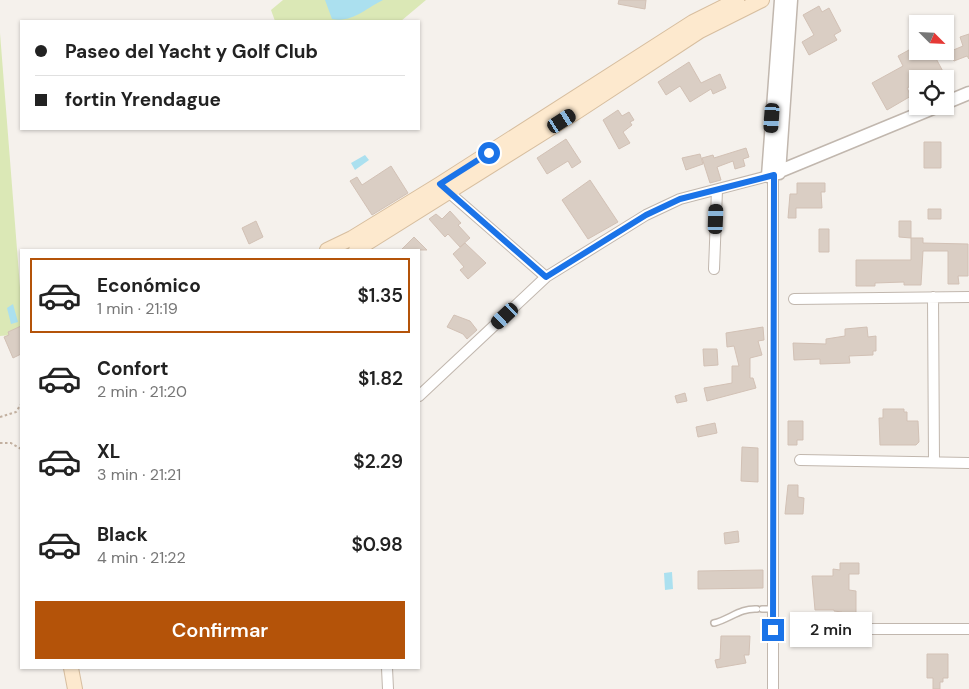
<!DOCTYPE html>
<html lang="es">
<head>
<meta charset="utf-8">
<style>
	body { margin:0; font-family:"DM Sans",sans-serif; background:#f6f6f6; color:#222; height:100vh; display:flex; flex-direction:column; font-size:19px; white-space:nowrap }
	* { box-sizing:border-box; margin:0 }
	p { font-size:16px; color:#767676 }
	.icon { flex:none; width:28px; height:28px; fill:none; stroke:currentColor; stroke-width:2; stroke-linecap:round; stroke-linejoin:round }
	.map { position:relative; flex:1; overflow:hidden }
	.drawer { position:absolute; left:20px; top:249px; width:400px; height:420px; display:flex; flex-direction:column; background:#fff; border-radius:0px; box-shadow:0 1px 4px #0004 }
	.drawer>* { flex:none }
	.hud { position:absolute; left:20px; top:20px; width:400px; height:110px; border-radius:0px; box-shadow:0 1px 4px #0004; display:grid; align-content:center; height:110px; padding:0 15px; background:#fff }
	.needle { width:32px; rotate:114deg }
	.fabs { position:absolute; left:909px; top:15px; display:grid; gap:10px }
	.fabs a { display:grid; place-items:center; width:45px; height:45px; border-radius:0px; background:#fff; box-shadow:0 1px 4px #0004; font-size:25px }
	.end { position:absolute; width:22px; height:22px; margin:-11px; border:6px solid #1a73e8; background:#fff; box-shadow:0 0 0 2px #fff }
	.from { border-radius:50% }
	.bubble { position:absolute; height:35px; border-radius:0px; background:#fff; box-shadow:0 1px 4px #0004; font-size:16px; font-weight:600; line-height:35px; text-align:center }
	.car { position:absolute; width:15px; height:30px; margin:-15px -8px; border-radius:6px; box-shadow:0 0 4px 1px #0007; background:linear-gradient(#222 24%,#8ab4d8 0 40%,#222 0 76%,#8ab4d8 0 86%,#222 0) }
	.hud b { display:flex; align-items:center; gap:18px; height:48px; font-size:19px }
	.hud b+b { border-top:1px solid #e0e0e0 }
	.hud i { width:12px; height:12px; background:#222 }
	ul { padding:9px 0 0; list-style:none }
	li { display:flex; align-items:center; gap:15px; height:75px; margin:0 10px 8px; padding:0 5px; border:2px solid transparent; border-radius:0px }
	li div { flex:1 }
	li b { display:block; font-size:19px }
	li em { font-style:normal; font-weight:600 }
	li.on { border-color:#b45309 }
	li>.icon { width:45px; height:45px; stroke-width:1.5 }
	.action { display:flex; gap:10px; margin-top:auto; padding:10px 15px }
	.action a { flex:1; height:58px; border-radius:0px; background:#b45309; color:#fff; font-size:20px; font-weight:600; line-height:58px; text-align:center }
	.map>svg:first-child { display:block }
</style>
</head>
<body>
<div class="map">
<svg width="969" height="689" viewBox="0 0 969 689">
	<rect width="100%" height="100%" fill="#f5f1ec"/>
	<path fill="#dbe8b6" d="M283,0h143l-25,21h-126l-4,-11z
		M0,33l21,267v34l-21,2z"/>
	<path fill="#abe0ef" d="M325,0h58c-17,8 -30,23 -51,19z
		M365,155l4,5 -14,10 -4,-7z
		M13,304l5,18 -7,2 -4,-16z
		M672,572l1,17 -8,1 -1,-17z"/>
	<path fill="#dacec4" stroke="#d2c1b5" d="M619,0h27l-1,9 -27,-5z
		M819,6l3,6 7,-4 12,23 -7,4 3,5 -28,15 -7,-13 12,-7 -11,-20z
		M969,34v25l-2,-3 -13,5 -3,-10 12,-5 -3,-9z
		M918,45v6h14l15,28h-13l-3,-4 -7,4h-6v3l-11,6 4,8 -24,14 -15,-27 31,-17 -5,-10z
		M689,62l12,21 19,-9 6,14 -13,6 -2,-5 -21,13 -10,-16 -14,9 -8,-13z
		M618,110l4,6 7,-4 5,8 -4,2 2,3 -9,7 7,11 -11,6 -16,-29z
		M566,139l15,23 -9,6 -4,-7 -21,13 -10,-16z
		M924,142h17v26h-17z
		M746,148l3,9 -6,2 2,7 -10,3 -2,-8 -16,6 4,13 -11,3 -8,-25 11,-3 1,3z
		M700,154l3,10 -17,6 -4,-12z
		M391,166l17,27 -36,22 -22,-34 7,-4 5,8z
		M590,180l28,42 -30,17 -26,-39z
		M797,183h28v9h-4l1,16h-26v10h-8l2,-24h7z
		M928,209h13v10h-13z
		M450,211l11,12 -3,2 12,13 -10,9 -12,-13 -3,3 -16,-18 7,-5 6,5z
		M256,221l7,16 -14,7 -7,-16z
		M899,221h12v17l-12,-1z
		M819,229h10v23h-10z
		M414,237l13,13h-26z
		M911,238h12v5l45,1v32h-10l1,8h-11v-33h-25l-2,34h-17v-3l-29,1v3h-19v-26h55z
		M465,243l21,20 -18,16 -8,-9 4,-3 -11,-13z
		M454,315l16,6 7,9 -10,9 -4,-5 -16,-7z
		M21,326v28l-8,4 -9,-21 5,-2 -1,-3z
		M763,327l1,13 -6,1 4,14 -12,3v20h3l3,10 -49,13 -3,-13 28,-5v-17h7l-5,-20 -7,1 -1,-14z
		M867,327l1,10 8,-1v15h-3v4l-24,1 1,7 -30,1v-5l-26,1 -1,-17 33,1v-5l19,-3v-7z
		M703,349h14l1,16 -14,1z
		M685,393l2,8 -10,2 -2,-7z
		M883,409h21v3h3v9h11l1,21 -3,3h-36l-1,-27h4z
		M788,421h15v19h-6v5h-9z
		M715,423l2,10 -19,4 -2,-10z
		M742,447l16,1v34l-17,-1z
		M788,485h10v12l6,1 -1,16h-18z
		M738,531l1,11 -14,2 -1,-11z
		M840,563h19v11h-10v16l7,1v26h-14v-5l-8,-1v-1h-19l-3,-34h21v-7l7,1z
		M763,570v18l-65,1v-18z
		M721,636h29l-1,19h-5l2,8 -29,5 -2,-8 5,-1z
		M927,654h21v24h-5v4h-3v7h-7v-11h-6z"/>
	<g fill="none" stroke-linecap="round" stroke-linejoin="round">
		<g stroke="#c1b7ae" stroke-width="8">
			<path id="service" d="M762,609h11
				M714,623c16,-4 26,-15 43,-14"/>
		</g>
		<g stroke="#c1b7ae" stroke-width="12">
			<path id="minor" d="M445,189l101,88
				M714,269l3,-79
				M933,297l1,165
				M794,299l175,-2
				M419,396l127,-119 100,-62 34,-16 88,-23
				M800,460l169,3
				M809,629h160
				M387,668l1,21
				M773,689v-514"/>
		</g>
		<g stroke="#c1b7ae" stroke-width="15">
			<path id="tertiary" d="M781,0l-13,176 170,-70
				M945,103l24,-10
				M779,173l12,-173"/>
		</g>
		<g stroke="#d7be9f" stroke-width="16">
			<path id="secondary" d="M327,250l25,-12 88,-54 253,-162 44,-22
				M356,250l222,-139 122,-80 62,-31
				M71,668l4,21"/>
		</g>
		<path stroke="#c2b0a0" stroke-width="2" stroke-dasharray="2.5 2.5" stroke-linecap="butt" d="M0,417l16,-5 5,-8
			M0,443h11l10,6"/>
		<use href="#service" stroke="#fff" stroke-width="5"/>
		<use href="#minor" stroke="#fff" stroke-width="10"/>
		<use href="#tertiary" stroke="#fff" stroke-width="12"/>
		<use href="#secondary" stroke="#fde9ce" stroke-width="14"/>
	</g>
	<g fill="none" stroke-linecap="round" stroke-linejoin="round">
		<path stroke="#1a73e8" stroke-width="6" d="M489,153l-49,31 106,93 100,-62 34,-16 94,-24 -1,455"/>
	</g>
</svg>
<div class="fabs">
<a><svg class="needle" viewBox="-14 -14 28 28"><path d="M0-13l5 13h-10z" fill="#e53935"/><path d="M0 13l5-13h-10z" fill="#767676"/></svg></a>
<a><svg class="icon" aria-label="locate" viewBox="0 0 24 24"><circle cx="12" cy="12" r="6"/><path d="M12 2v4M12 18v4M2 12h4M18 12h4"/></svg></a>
</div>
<i class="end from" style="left:489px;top:153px"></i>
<i class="end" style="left:773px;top:630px"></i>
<div class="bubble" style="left:790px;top:612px;width:82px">2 min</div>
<i class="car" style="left:772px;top:118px;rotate:184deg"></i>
<i class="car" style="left:562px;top:121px;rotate:58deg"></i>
<i class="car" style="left:716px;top:219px;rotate:2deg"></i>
<i class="car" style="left:505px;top:316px;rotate:227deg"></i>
<div class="hud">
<b><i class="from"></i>Paseo del Yacht y Golf Club</b>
<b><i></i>fortin Yrendague</b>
</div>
<section class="drawer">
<ul>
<li class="on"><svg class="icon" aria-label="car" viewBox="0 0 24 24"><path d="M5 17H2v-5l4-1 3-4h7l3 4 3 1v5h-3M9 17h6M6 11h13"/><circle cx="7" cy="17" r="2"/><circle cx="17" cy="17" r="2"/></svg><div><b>Económico</b><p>1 min · 21:19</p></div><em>$1.35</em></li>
<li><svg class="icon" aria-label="car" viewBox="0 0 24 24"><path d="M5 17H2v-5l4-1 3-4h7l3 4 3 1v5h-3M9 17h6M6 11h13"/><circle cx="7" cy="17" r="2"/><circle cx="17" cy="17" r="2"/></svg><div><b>Confort</b><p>2 min · 21:20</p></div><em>$1.82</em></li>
<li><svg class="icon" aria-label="car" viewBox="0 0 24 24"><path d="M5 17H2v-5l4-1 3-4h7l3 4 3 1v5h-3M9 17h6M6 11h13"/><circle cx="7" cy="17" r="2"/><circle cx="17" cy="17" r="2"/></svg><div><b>XL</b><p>3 min · 21:21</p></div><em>$2.29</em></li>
<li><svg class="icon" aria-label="car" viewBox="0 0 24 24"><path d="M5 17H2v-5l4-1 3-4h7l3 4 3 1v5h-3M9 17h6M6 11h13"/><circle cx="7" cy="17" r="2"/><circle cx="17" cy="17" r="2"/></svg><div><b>Black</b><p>4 min · 21:22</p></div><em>$0.98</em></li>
</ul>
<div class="action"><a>Confirmar</a></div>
</section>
</div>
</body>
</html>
